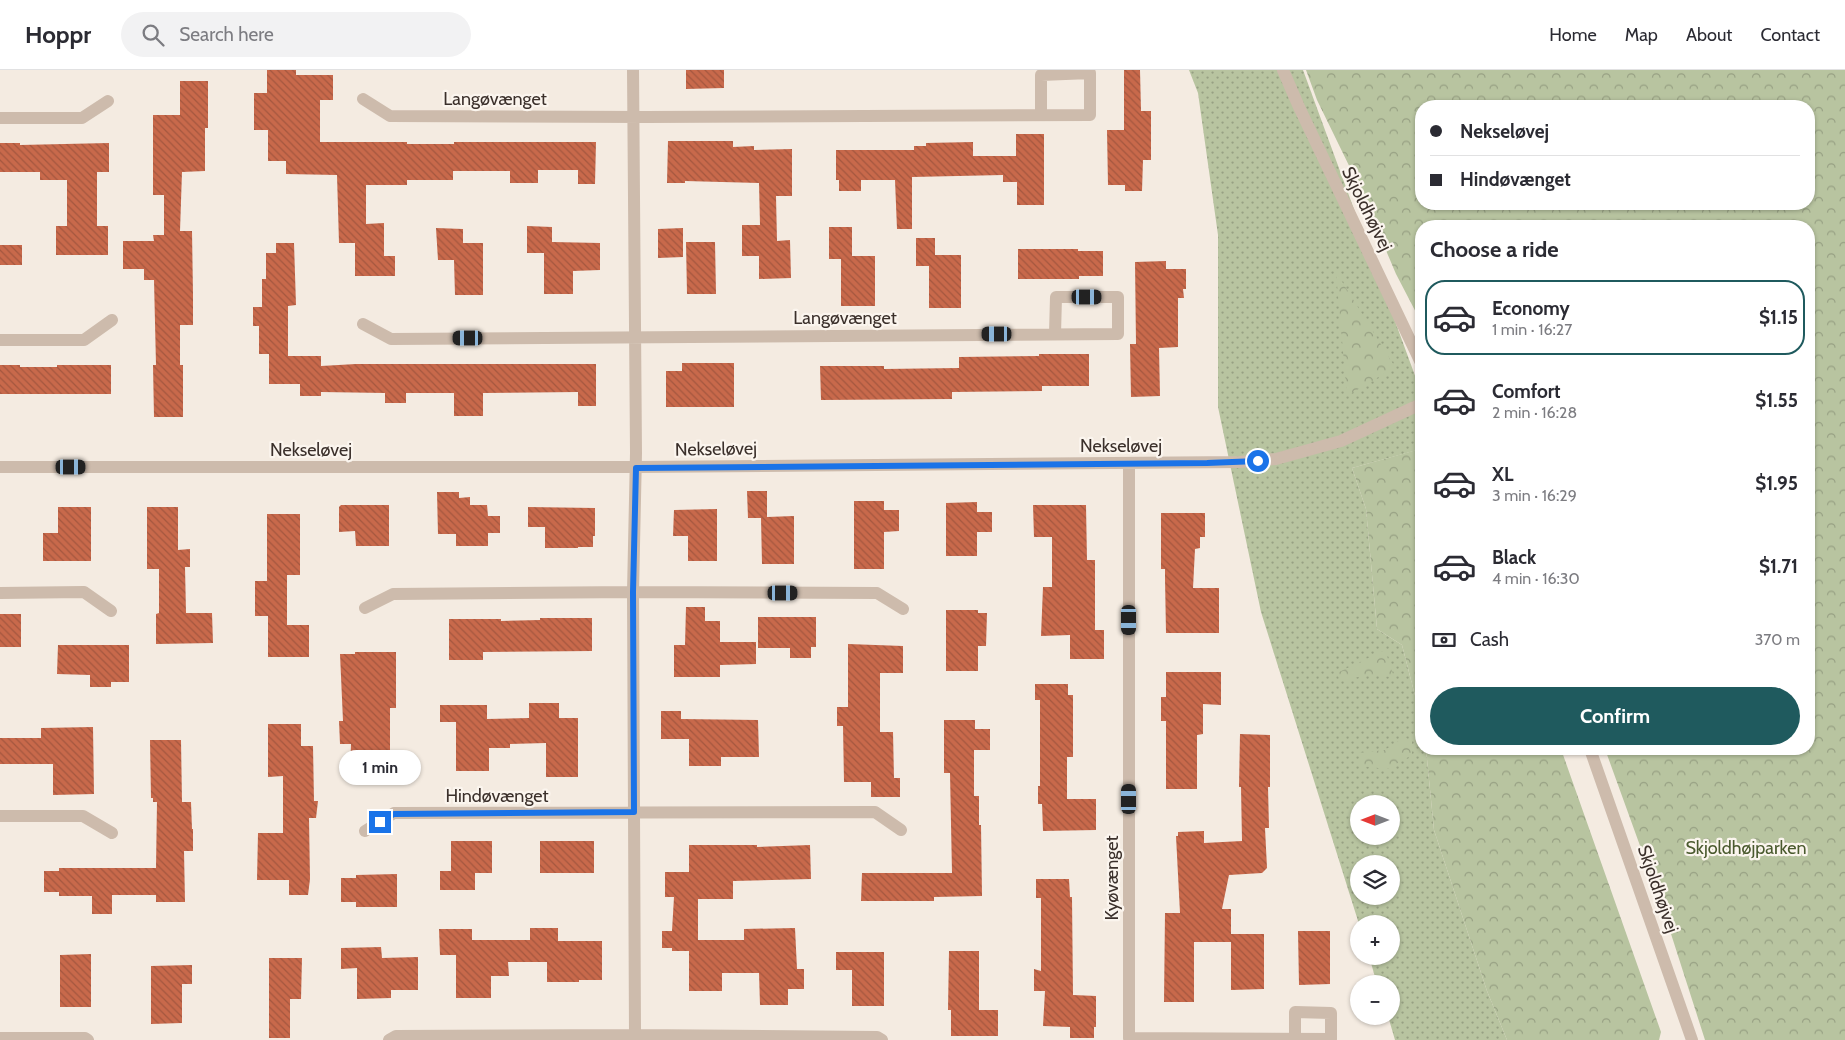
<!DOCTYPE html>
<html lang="en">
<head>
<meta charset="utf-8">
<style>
	body { margin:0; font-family:Cabin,sans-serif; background:#f2f2f3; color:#2b2b33; height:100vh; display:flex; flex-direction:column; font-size:19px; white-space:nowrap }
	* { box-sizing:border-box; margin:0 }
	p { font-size:16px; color:#7c7c81 }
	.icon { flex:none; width:28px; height:28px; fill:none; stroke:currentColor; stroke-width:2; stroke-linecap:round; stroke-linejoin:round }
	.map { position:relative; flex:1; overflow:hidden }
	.details { position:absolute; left:1415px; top:150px; width:400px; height:535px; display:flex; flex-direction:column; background:#fff; border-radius:20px; box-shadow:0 1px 4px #0004 }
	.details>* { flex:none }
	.guide { position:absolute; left:1415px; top:30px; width:400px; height:110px; border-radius:20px; box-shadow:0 1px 4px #0004; display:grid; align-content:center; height:110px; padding:0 15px; background:#fff }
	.needle { width:32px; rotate:270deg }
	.buttons { position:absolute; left:1350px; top:725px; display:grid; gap:10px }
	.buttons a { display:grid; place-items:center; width:50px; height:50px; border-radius:50%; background:#fff; box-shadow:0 1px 4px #0004; font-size:25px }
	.end { position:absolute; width:22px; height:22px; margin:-11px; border:6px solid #1a73e8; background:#fff; box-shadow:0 0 0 2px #fff }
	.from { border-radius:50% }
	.bubble { position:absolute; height:35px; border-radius:18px; background:#fff; box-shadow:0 1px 4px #0004; font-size:16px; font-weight:700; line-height:35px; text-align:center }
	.car { position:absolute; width:15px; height:30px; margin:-15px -8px; border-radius:6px; box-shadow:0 0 4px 1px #0007; background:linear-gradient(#222 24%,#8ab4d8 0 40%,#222 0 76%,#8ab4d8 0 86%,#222 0) }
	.guide b { display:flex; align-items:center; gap:18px; height:48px; font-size:19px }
	.guide b+b { border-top:1px solid #e1e1e2 }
	.guide i { width:12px; height:12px; background:#2b2b33 }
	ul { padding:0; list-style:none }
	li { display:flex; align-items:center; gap:15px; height:75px; margin:0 10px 8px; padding:0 5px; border:2px solid transparent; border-radius:20px }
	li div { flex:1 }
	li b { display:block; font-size:19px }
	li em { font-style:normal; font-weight:700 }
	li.selected { border-color:#1f5a5e }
	li>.icon { width:45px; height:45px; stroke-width:1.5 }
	h2 { padding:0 15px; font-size:22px; line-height:60px }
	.pay { display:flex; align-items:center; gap:12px; height:55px; padding:0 15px; font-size:19px }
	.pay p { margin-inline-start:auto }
	.cta { display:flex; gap:10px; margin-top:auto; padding:10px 15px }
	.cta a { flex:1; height:58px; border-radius:30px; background:#1f5a5e; color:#fff; font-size:20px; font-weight:700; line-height:58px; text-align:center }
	header { display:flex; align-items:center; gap:30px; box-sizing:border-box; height:70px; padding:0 25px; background:#fff; border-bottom:1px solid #e1e1e2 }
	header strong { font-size:24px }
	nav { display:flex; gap:28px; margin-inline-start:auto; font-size:18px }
	.search { width:350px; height:45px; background:#f2f2f3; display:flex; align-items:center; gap:12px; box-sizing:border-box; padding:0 18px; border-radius:28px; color:#7c7c81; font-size:19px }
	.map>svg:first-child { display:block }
</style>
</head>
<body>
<header>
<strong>Hoppr</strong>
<div class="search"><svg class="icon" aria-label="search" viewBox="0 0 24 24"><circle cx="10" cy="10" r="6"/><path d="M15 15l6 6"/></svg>Search here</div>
<nav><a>Home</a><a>Map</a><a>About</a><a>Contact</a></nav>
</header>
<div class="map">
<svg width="1845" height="970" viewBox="0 0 1845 970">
	<defs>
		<pattern id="grass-dots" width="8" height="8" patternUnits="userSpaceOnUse" patternTransform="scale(1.25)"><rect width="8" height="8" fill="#b8c4a0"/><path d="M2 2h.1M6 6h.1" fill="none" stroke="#97a083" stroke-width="1.8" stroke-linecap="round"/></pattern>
		<pattern id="forest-crowns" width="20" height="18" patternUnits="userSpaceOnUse" patternTransform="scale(1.25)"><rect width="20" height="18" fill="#b8c4a0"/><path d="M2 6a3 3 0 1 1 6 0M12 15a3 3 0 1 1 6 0" fill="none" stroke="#97a083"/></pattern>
		<pattern id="building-back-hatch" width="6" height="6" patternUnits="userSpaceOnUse" patternTransform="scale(1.25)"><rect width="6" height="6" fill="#c8694b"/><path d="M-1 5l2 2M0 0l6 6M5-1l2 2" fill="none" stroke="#a4573f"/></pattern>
	</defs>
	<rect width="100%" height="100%" fill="#f4ebe1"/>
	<path fill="url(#grass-dots)" fill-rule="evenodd" d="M1189,0h114l118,322v57l-69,19 14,41 11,120 25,16 19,74v30h5l8,81 53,161 20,49h-112l-7,-24h3v-32h-14l-8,-28h22v-32h-32l-98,-312 -43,-205v-172l-20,-142zM1359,734h32v32h-32zM1359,794h32v32h-32z"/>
	<path fill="url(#forest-crowns)" fill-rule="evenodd" d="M1306,0h539v970h-140l-41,-128 -59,-163h204v-523h-388v96l-25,-48 -39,-92 -40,-82zM1809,36v98h-388v-98z
		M1336,202l59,95 -48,29z
		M1420,379l1,1v269l-19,-74 -25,-16 -11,-120 -14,-41z
		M1385,580l9,27 -27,-2 -27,6 -3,-8z
		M1404,667l8,4v14l-25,14 -26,-3 -2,-13 26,-3z
		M1426,679h135l100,283 -2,8h-152l-20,-49 -53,-161z"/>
	<path fill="url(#building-back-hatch)" d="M267,0h29v5h37v25h-13v42h87v2h47v-2h142l-1,42h-17v-14h-40v13h-28v-12h-57v9h-46v5h-41v39l18,-1v33h11v20h-40v-33h-16l-2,-68 -51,-1v-13h-18v-31h-14v-37h13z
		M686,0h38v18l-38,1z
		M1124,0h16l1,41h10v49h-8l-1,31h-17v-6h-17l-1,-55h17z
		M180,11h28v47h-3v43l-23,1 -2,59h12l1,64v30h-13v40h3v52h-29l-1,-52h3l-2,-85h-10v-11h-21v-28h31l-1,-6h11v-40h-11v-80h27z
		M1016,64h28v71h-27v-23h-14v-7l-91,2v52h-15l-2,-49h-34v11h-22v-11h-3v-30h78v-4h12v-3l47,-1v14h43z
		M668,71h65v6l21,-1v4l38,-1v47h-16l1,45 13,-1 1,38 -32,1v-23h-17v-31h18l-1,-42 -74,-2v2h-18z
		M0,73h20v2l89,-2v29h-12v54h11v29h-52v-29h11v-46h-27v-8h-40z
		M527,156l25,1v15l48,1v27l-27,1v23h-29v-41h-17z
		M829,157h23v29h23v50h-34v-47h-12z
		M436,158l27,1v14h20v52h-28l-1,-35h-16z
		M683,158v29l-25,1v-29z
		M916,168h19v17h26v53h-32v-42h-13z
		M686,172h29l1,52h-29z
		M276,173h18l2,62 -8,1v50h33v10l35,-2h240v42h-18v-14l-95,1v23h-29v-23h-48v10h-21v-10l-64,-1v4h-21v-12h-31v-30h-10v-28h-6v-19h9v-28h4v-26h10z
		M0,175h22v20h-22z
		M1018,179h60v2h25v25h-24v3h-61z
		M1166,191v8h20v20h-3l1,9h-6v49l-19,1 1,48 -29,1 -1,-53h6l-1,-82z
		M1039,284h50v32h-47v5l-90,1v7l-131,1 -1,-34h64v3l75,-1v-11l80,-1z
		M682,293h52v44h-68v-36h16z
		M0,295h20v2h37v-2h54v29h-111z
		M747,421h20v26l27,-1v48h-32l-1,-46h-13z
		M437,422h22v6l11,-1v8h17l1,11h12v17h-12v13h-32v-12h-18z
		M854,431h30v9h15v21l-15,1v37h-30z
		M977,432v10h15v20h-15v24h-31v-53z
		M341,435h48v41h-33l-1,-15 -16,1v-25z
		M1033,435h53l1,55h8v70h9v29h-34v-24l-29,1 2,-49h9v-50h-18z
		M58,437h33v54h-48v-28h15z
		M147,437h31v43l12,-1v18h-5l1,46h26l1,30 -57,1v-30l3,-1v-44h-12z
		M528,437l67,1v28h-2v11h-15v1h-33v-21h-17z
		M717,439v52h-29v-25h-15l1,-26z
		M1161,443h44v24h-5v11l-5,1 -2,39h26v45h-53l-1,-55v-9h-4z
		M267,444h33v61h-13v50h22v32h-41v-41h-13v-35h12z
		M686,537h19v14h15v21h36v22l-36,1v12h-46v-32h11z
		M946,540h32v3h9l-1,33h-8v25h-32z
		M0,544h21v33h-21z
		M758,547h58v30h-5v11h-21v-10h-32z
		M540,548h52v33l-109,1v8h-34v-41h52v2l39,-1z
		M848,574l55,2v27h-23v59h13l1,46h6v19h-29v-15h-27l-1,-56h-6v-19h11z
		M58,575h71v37h-18v5h-21v-12l-33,-1z
		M355,582h41v56h-6v48h11v18h-11v2h-40l1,-32h-11l-1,-23h4l-3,-67h15z
		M1166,602h55v33l-18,-1v30l-6,1v54h-31v-68h-5v-24h5z
		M1035,614h33v11h5v62h-6v42h29v31l-53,1 -1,-27h-4v-18h2v-86h-5z
		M529,633h30v15h19v59h-32v-34l-36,1v4h-21v23h-33v-49h-16v-17h47v14l42,-1z
		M661,641h20v8l77,1 1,37h-38v9h-32v-27h-28z
		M944,650h31v9h15v21h-16v46h5v29h2l1,71 -48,1v4h-73l1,-28h90l-2,-100h-6z
		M268,654h33v22h12l1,55h4l-2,17h-7l1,61 -2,16h-19v-15h-32l1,-47h25v-57l-15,1z
		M93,657l1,67 -41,1v-31h-53v-26h41v-10z
		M1240,664l30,1v52h-2l1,41h-4l2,40 -5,5 -33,2 -7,34h9v25h33v55l-33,1v-48h-37v60h-30l1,-89h15l-4,-77h2v-4l26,-1v12l38,-2 -1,-54h-2z
		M150,670h31l1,62h9l1,27h1v22h-9l1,51h-29v-7h-44v19h-20v-18h-33v-4h-15v-21h15v-3h97l1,-66h-4v-4h-2z
		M451,771h41v32h-17v17h-35v-19h11z
		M540,771h54v32h-54z
		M689,775h68v2l53,-2 1,34 -78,2v18h-35v41h46v-11l51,-1 2,41h7v20h-16v16h-28l-1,-32h-37v18h-33v-40h-17v-3h-10v-17h10l2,-34h-9v-25h24z
		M397,804v33h-41v-5h-15v-24h15v-3z
		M1036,809h33l1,18h2l1,98 23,1v31h-2v11h-24v-11l-27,-1 2,-35h-11v-22l7,2v-73h-5z
		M530,858h28v13h44v39h-23v2h-32v-20h-39l1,14h-18v22h-35v-43h-16l-1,-26h33v11h58z
		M1298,861h32v53l-31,1z
		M381,877l1,11 36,-1v33h-27v8l-34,1v-31l-16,1v-21z
		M949,881h30v59h19v26h-47v-26h-3z
		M836,882h48v54h-32v-36h-16z
		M91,884v53h-31v-52z
		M269,888h33l-1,41h-11v39h-21z
		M192,895v19h-10v39l-31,1v-58z"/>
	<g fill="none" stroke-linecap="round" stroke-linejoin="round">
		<path stroke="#cdbbac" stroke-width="12" d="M633,0l3,383 -3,139 2,443
			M1283,0l16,37 122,256
			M363,29l27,17 256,1 444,-2v-42l-49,2v40
			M0,48h82l26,-17
			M363,254l28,15 727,-5v-37h-62l-1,37
			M0,270h84l28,-20
			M1129,393v575l202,1v-26l-36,-1v27
			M0,397h636l604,-5 36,-3 65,-18 80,-37
			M0,523l84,-1 27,19
			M365,538l28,-14 240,-2 244,1 26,16
			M1590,679l102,291
			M0,746h83l29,17
			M365,761l29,-18 481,-1 26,18
			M0,968h85l3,2
			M389,970l7,-4 239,-1 242,2 5,3"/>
	</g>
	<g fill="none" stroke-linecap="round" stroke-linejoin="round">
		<path stroke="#1a73e8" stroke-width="6" d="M380,752l14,-8 240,-2 -1,-220 3,-124 571,-5 51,-2"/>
	</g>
	<g text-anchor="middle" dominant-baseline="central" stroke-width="4.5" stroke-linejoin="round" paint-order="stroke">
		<g font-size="18" fill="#3b302b" stroke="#fbf5ee">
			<text x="495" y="29">Langøvænget</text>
			<text transform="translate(1367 139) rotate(64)">Skjoldhøjvej</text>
			<text x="845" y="248">Langøvænget</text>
			<text x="1121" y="376">Nekseløvej</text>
			<text transform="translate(716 379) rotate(-1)">Nekseløvej</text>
			<text x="311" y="380">Nekseløvej</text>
			<text x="497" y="726">Hindøvænget</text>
			<text transform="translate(1112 808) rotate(-90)">Kyøvænget</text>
			<text transform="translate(1658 819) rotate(71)">Skjoldhøjvej</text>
		</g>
		<g font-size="18" fill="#4a5a2e" stroke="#fbf5ee">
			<text x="1746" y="778">Skjoldhøjparken</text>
		</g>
	</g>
</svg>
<div class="buttons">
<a><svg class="needle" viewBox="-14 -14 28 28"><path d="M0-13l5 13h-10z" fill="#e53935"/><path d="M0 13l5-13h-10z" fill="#7c7c81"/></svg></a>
<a><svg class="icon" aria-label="layers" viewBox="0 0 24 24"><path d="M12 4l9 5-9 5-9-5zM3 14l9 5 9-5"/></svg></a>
<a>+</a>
<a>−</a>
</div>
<i class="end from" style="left:1258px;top:391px"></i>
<i class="end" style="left:380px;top:752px"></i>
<div class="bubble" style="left:339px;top:680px;width:82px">1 min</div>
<i class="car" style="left:1087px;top:227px;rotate:90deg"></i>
<i class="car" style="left:997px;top:264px;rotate:270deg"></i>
<i class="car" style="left:468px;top:268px;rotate:270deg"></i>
<i class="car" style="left:71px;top:397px;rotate:90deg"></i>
<i class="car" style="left:783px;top:523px;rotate:90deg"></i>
<i class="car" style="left:1129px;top:550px;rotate:180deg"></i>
<i class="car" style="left:1129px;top:729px;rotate:0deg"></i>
<div class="guide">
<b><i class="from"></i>Nekseløvej</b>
<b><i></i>Hindøvænget</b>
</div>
<section class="details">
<h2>Choose a ride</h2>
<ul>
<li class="selected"><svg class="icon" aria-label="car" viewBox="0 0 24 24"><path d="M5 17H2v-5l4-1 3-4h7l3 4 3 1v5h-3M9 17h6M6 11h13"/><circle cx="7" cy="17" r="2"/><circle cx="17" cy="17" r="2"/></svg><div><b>Economy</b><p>1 min · 16:27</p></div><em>$1.15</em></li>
<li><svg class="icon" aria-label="car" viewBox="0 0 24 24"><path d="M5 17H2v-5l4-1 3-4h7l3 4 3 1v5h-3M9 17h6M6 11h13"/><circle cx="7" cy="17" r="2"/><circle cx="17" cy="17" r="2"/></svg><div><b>Comfort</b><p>2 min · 16:28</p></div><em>$1.55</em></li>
<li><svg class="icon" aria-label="car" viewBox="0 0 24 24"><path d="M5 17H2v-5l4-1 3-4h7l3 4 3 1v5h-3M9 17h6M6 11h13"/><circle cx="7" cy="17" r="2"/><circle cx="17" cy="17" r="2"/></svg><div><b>XL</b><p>3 min · 16:29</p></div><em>$1.95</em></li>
<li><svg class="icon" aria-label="car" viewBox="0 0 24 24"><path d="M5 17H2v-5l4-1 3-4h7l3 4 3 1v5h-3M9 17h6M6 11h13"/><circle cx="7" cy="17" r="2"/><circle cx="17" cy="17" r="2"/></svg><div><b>Black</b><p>4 min · 16:30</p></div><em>$1.71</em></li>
</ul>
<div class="pay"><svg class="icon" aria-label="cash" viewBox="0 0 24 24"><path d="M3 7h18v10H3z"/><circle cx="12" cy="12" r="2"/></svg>Cash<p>370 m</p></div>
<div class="cta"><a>Confirm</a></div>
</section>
</div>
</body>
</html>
